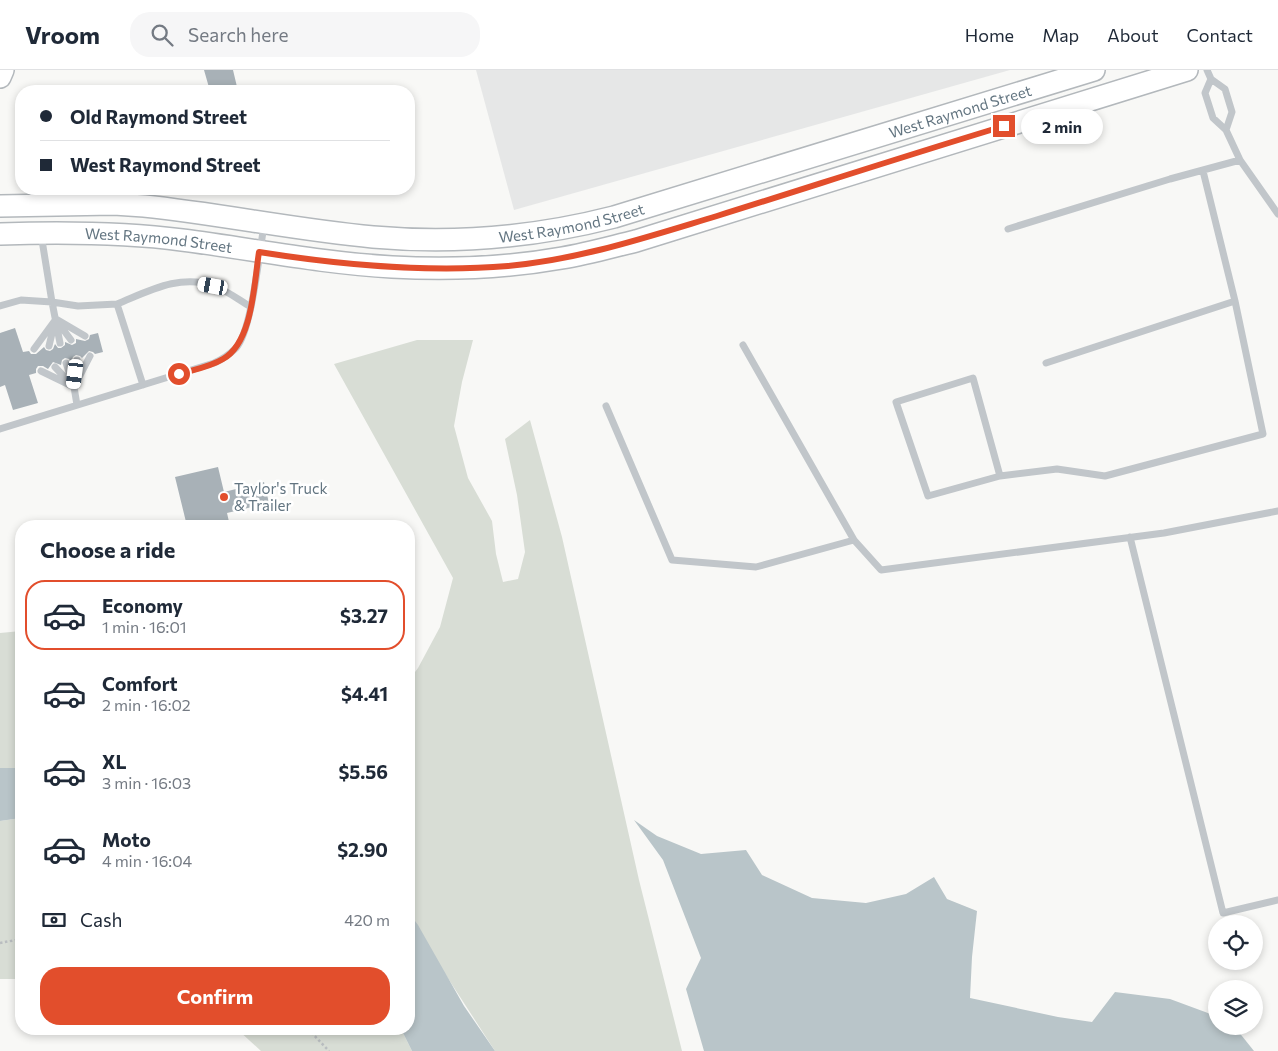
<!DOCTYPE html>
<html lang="en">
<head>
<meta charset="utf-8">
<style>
	body { margin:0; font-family:Commissioner,sans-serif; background:#f6f6f7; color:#1f2937; height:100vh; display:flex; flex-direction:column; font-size:19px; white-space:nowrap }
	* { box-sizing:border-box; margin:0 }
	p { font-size:16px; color:#747a83 }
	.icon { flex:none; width:28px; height:28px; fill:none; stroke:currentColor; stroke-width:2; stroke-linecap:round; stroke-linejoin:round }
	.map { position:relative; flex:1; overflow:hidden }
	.sheet { position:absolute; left:15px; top:450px; width:400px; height:515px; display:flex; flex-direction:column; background:#fff; border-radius:20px; box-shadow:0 2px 8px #0003 }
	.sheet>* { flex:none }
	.top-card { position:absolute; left:15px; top:15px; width:400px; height:110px; border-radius:20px; box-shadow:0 2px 8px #0003; display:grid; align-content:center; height:110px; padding:0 25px; background:#fff }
	.buttons { position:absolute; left:1208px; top:845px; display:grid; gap:10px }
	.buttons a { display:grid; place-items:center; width:55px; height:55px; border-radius:50%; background:#fff; box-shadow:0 2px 8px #0003; font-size:25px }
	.end { position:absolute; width:22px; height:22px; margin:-11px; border:6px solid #e24e2c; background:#fff; box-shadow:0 0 0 2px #fff }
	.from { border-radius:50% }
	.bubble { position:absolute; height:35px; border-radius:18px; background:#fff; box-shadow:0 2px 8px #0003; font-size:16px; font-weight:700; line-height:35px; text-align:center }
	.car { position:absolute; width:15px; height:30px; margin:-15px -8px; border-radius:6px; box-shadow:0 0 4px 1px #0007; background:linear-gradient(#fff 24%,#345 0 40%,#fff 0 76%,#345 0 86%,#fff 0) }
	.top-card b { display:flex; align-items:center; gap:18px; height:48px; font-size:19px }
	.top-card b+b { border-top:1px solid #e0e1e3 }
	.top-card i { width:12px; height:12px; background:#1f2937 }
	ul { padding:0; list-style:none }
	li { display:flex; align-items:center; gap:15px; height:70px; margin:0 10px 8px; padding:0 15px; border:2px solid transparent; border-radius:20px }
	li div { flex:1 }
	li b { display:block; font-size:19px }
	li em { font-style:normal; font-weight:700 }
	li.on { border-color:#e24e2c }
	li>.icon { width:45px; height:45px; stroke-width:1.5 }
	h2 { padding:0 25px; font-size:22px; line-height:60px }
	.pay { display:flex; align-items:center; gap:12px; height:55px; padding:0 25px; font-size:19px }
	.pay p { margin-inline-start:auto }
	.button { display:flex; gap:10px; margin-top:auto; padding:10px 25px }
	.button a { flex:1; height:58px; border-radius:20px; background:#e24e2c; color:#fff; font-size:20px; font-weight:700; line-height:58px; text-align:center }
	header { display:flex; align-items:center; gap:30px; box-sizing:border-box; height:70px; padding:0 25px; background:#fff; border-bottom:1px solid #e0e1e3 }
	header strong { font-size:24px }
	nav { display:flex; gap:28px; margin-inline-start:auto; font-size:18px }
	.search { width:350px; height:45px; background:#f6f6f7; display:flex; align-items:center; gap:12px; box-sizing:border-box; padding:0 18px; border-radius:20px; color:#747a83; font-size:19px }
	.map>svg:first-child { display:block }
</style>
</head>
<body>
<header>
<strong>Vroom</strong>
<div class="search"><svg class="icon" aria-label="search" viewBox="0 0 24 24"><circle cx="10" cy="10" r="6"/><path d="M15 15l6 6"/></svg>Search here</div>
<nav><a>Home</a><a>Map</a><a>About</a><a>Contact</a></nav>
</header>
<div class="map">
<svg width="1278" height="981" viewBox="0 0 1278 981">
	<rect width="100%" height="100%" fill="#f8f8f6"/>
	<path fill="#e6e7e7" d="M476,0h534l-496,140z"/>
	<path fill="#d8ddd5" d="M417,270h56l-11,42 -8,44 14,52 24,43 4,33 7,28 15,-3 7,-27 -8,-57 -12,-56 25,-19 32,117 77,343 43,171h-187l-86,-133v-238l9,-12 22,-41 13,-49 -119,-214z
		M21,561v138l-21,-1v-135z
		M21,748v161h-21v-158z
		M237,959h164l11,22h-151z"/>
	<path fill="#b9c5c9" d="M0,698h21v50l-21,3z
		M634,750l23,16 44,18 45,-4 16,25 50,23 54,5 40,-9 28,-17 13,22 30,12 -5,46 -2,41 88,19 34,5 23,-30 55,7 46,17v10h18l20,25h-550l-18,-62 15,-31 -38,-98z
		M409,843l9,12 46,81 31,45h-83l-11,-22h8z"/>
	<path fill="#a8b1b7" d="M204,0h29l5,21h-28z
		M15,258l8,24 6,-1 2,3h5l8,-7 2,3 4,1 3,-2 2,-5 3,4h3l4,-3v-3l7,3 4,-2v-4l9,2 4,-2 1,-4 8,-2 5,19 -8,2 -2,-2 -4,-1 -7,7 -2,-2 -4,-1 -3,2 -2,5 -2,-3 -4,-1 -3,2 -1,5 -8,-3 -5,7 -5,-3h-5l-2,3v4l-7,2 9,28 -25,7 -8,-25 -5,2v-54z
		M218,397l6,25 40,-10 5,21 -42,10 3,13h-43l-12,-49z"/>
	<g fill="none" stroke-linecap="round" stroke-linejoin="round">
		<g stroke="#b3b8bc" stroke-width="24">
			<g id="primary">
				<path d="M0,7l3,-7"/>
				<path id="s1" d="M0,136l114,-2 30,2c77,8 152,24 229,31 80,7 163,0 241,-20l480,-147"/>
				<path id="s2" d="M0,164c61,-2 121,-2 182,6 70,9 139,23 210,27 56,3 114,1 170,-9 25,-4 49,-11 74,-17l551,-171"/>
			</g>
		</g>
		<path stroke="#b9bdc0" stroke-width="2.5" stroke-dasharray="2.5 2.5" stroke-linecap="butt" d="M0,873l21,-4
			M308,959l21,22"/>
		<path stroke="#c1c6ca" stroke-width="7" d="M1207,0l4,9 14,10 7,23 -6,18 -13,-12 -8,-25 6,-14
			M1226,60l14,30 38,54
			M1008,159l162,-50 70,-19
			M41,164l11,68 26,4 39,-2 26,81
			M117,234c30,-12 63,-31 97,-18 12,4 25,14 37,21
			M0,236l21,-6 31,2 8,41
			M56,249l29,17
			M59,254l12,16
			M743,275l111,195 27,30 283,-37 114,-22
			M49,276l5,-21
			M34,279l22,-30
			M66,293l8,24 3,18
			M1046,293l189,-62 -32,-130
			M55,297l15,16
			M41,301l33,16
			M74,311l3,-21
			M74,317l16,-31
			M606,336l66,154 84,7 98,-27
			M0,359l214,-66c9,-4 15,-8 22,-15 16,-17 23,-96 28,-122
			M1000,406l-27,-98 -77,24 32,94 72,-20 57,-7 48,7 158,-42 -28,-133
			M1130,467l93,376 55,-13"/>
		<use href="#primary" stroke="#fff" stroke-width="21"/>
	</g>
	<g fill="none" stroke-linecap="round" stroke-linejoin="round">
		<path stroke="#e24e2c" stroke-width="6" d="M179,304c14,-4 31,-7 44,-15 30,-17 31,-76 36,-107 82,13 166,21 249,14 74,-7 139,-29 209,-50 96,-30 191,-61 287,-90"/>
	</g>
	<circle fill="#e24e2c" stroke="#fff" stroke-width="2" cx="224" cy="427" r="5"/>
	<g text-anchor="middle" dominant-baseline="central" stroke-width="5" stroke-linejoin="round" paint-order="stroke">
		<g font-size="15" fill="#637581" stroke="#fff">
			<text stroke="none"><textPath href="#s1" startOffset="980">West Raymond Street</textPath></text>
			<text stroke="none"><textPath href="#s1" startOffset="575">West Raymond Street</textPath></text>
			<text stroke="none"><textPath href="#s2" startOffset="159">West Raymond Street</textPath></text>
		</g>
		<g font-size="15" fill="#637581" stroke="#fff" text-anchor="start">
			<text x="234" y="418">Taylor's Truck<tspan x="234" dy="17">&amp; Trailer</tspan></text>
		</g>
	</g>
</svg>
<div class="buttons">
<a><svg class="icon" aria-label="locate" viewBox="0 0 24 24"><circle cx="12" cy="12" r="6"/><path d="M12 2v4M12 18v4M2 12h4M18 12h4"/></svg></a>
<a><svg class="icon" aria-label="layers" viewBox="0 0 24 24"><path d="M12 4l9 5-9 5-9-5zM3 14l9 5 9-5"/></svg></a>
</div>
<i class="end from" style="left:179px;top:304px"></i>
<i class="end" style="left:1004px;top:56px"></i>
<div class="bubble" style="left:1021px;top:39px;width:82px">2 min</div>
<i class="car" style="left:213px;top:216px;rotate:280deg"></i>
<i class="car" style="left:75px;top:304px;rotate:187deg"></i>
<div class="top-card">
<b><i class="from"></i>Old Raymond Street</b>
<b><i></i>West Raymond Street</b>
</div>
<section class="sheet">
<h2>Choose a ride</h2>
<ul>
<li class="on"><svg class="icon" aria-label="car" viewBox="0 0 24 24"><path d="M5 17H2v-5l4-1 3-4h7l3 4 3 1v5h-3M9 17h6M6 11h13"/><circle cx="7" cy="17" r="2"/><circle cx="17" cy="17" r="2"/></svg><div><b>Economy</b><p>1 min · 16:01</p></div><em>$3.27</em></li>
<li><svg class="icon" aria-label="car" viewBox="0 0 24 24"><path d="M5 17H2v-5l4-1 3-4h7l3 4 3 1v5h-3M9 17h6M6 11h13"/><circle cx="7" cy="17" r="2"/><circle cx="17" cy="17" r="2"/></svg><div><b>Comfort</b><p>2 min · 16:02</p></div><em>$4.41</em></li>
<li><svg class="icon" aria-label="car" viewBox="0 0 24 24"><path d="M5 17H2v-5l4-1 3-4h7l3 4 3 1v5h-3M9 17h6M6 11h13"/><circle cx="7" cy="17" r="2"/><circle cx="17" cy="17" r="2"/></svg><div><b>XL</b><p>3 min · 16:03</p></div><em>$5.56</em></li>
<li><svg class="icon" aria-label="car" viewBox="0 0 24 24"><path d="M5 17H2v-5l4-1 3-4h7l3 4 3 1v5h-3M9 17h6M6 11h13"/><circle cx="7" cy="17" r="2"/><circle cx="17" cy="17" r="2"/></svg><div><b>Moto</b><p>4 min · 16:04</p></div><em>$2.90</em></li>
</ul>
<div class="pay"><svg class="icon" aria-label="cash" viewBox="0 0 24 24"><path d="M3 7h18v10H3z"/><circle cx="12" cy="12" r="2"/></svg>Cash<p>420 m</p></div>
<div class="button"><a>Confirm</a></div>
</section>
</div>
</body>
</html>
